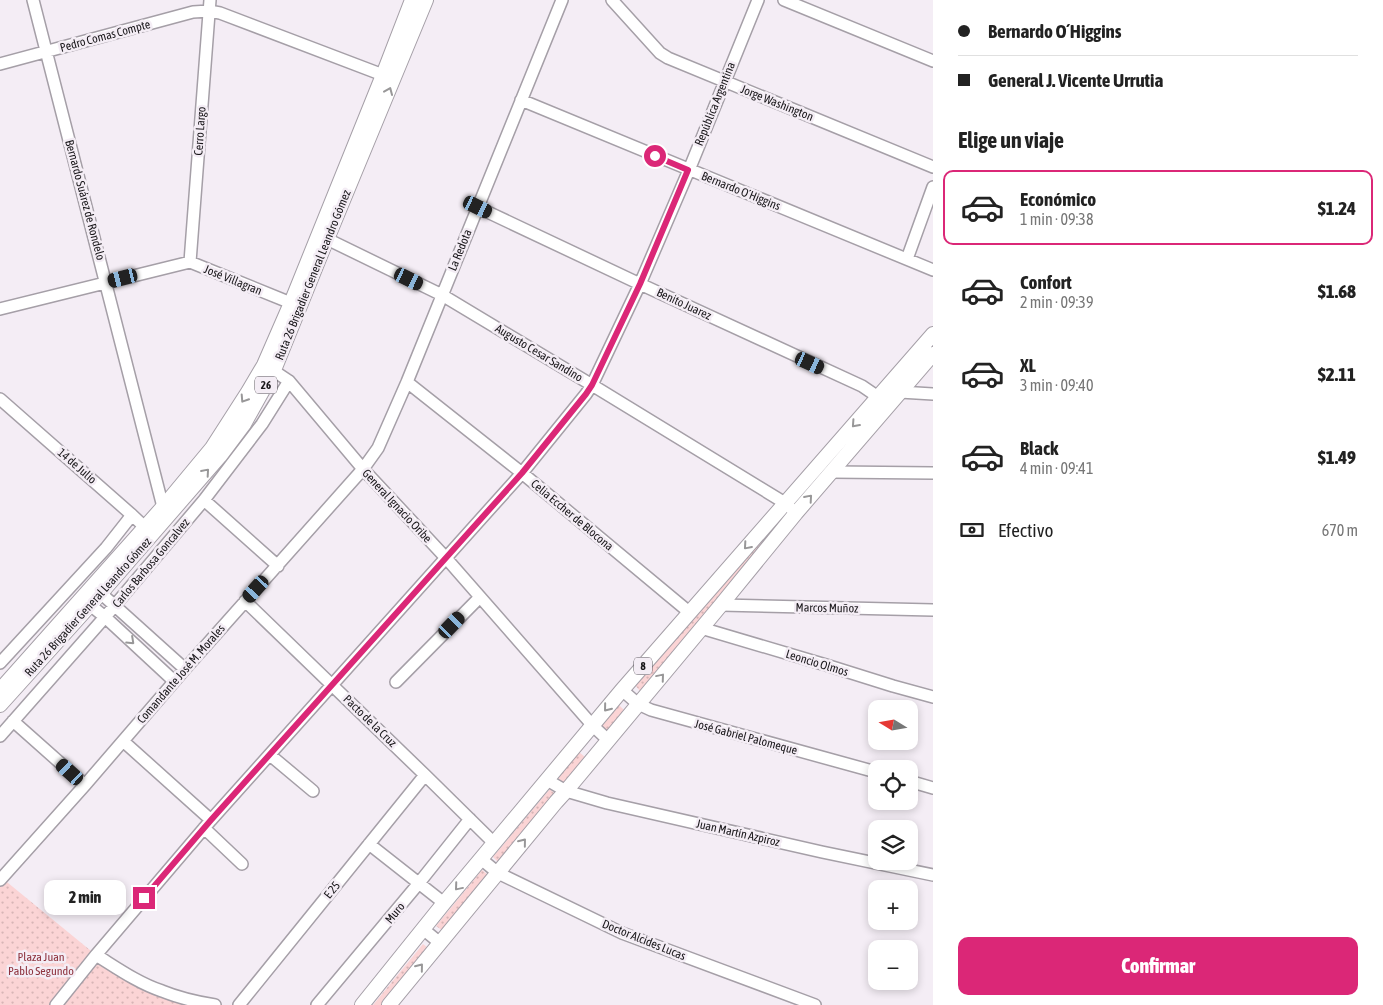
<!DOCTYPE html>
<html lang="es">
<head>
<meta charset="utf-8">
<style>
	body { margin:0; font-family:"Asap Condensed",sans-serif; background:#f2f2f2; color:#222; height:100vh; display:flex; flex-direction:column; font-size:19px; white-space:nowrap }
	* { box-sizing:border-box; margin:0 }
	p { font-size:16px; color:#767676 }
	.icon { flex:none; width:28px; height:28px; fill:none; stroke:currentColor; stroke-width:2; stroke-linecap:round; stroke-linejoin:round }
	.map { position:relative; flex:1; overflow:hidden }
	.sheet { display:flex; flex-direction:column; background:#fff; width:450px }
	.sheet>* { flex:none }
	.banner { display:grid; align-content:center; height:110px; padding:0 25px; background:#fff }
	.needle { width:32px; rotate:281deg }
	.tools { position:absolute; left:868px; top:700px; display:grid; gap:10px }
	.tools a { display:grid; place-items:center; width:50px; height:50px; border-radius:10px; background:#fff; box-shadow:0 2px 8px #0003; font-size:25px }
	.end { position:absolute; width:22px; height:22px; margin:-11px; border:6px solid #db2777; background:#fff; box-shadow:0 0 0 2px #fff }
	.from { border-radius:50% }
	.bubble { position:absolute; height:35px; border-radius:10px; background:#fff; box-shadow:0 2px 8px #0003; font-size:16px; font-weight:800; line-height:35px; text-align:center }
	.car { position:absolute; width:15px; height:30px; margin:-15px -8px; border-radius:6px; box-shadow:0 0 4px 1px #0007; background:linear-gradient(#222 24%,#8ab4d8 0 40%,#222 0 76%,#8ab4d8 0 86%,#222 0) }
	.banner b { display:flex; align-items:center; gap:18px; height:48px; font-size:19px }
	.banner b+b { border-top:1px solid #e0e0e0 }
	.banner i { width:12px; height:12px; background:#222 }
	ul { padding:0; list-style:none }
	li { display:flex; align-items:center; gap:15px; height:75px; margin:0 10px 8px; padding:0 15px; border:2px solid transparent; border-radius:10px }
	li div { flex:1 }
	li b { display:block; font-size:19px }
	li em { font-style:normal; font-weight:800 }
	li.current { border-color:#db2777 }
	li>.icon { width:45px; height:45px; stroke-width:1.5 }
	h2 { padding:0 25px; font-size:22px; line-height:60px }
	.pay { display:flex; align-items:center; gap:12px; height:55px; padding:0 25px; font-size:19px }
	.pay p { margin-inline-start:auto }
	.action { display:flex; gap:10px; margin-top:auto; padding:10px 25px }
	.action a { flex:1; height:58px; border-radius:10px; background:#db2777; color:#fff; font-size:20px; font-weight:800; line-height:58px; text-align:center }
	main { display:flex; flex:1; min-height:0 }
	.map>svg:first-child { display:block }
</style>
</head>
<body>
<main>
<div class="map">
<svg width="933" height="1005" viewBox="0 0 933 1005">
	<defs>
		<pattern id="green-dots" width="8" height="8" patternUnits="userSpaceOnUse" patternTransform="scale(1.25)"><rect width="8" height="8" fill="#fbd4d5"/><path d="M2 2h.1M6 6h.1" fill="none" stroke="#d7b5b6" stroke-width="1.8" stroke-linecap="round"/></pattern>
	</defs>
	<rect width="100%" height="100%" fill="#f4edf5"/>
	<path fill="url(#green-dots)" d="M782,516l3,2 -53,66 -92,107 -5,-6z
		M619,705l5,5 -19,23 -6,-5z
		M579,752l6,5 -21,26 -6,-5z
		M550,789l5,5 -57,68 -5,-5z
		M482,870l6,5 -45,56 -7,-5z
		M2,878l94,77 31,19 88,31h-215v-125z
		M423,944l5,4 -46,57h-9z"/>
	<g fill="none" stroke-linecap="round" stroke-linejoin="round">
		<g stroke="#a59fa7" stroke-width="14">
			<path id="minor" d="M33,0l130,507 3,4
				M612,0l48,53 8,5 265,109
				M784,0l149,61
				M0,64l193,-52 16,-1 11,2 163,62
				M521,100l412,170
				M477,207l163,77 222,102 22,15
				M327,239l115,56 150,90 193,118 11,10
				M907,259l26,-72
				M190,262l20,-262
				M0,309l190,-47 101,41
				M268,367l21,14 74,88 83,89 147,168 15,14
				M407,382l115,91 167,139
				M896,388l4,4 33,2
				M0,399l132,116 18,17
				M832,472l101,1
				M204,500l74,66
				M95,588l90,81
				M84,600l21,17 69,64
				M245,601l180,174 69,68
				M721,605l212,5
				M701,628l125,37 67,21 40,11
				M0,663l106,-115 26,-33
				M396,682l84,-85
				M622,690l16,14 13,6 225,62
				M13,721l72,64
				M0,736l105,-119 99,-117 58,-76 27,-43
				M123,741l88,79
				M270,755l43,36
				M547,780l19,11 41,12 215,49 111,23
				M909,781l24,7
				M204,828l38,36
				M369,844l75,59
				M481,859l17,14 124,60 193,72
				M0,880l85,-95 100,-116 178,-200 15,-21 29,-66 155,-382
				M423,929l17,14
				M96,955c21,13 42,28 66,36 17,7 35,11 53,14
				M56,1005l40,-50 115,-135 311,-347 64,-79 6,-9 48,-101 49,-114 69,-170
				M239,1005l186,-230
				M317,1005l102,-122 51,-64"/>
		</g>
		<g stroke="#a59fa7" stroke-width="16">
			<path id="major" d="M0,690l163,-183 49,-59 36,-56 16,-27 27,-62 92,-228 29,-75
				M0,705l101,-112 119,-137 24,-32 30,-54 53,-131 99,-239
				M362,1005l82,-102 178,-213 311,-356
				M389,1005l167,-203 10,-11 155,-186 75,-92 137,-159"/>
		</g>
		<use href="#minor" stroke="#fff" stroke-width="11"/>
		<use href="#major" stroke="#fff" stroke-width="14"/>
	</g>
	<defs><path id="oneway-chevron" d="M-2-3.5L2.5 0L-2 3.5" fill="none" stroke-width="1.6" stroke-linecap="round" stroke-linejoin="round" transform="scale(1.25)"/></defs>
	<g stroke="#989798">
		<use href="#oneway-chevron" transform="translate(389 91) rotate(-67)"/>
		<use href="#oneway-chevron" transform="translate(244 399) rotate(123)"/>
		<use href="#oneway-chevron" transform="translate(855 424) rotate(132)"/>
		<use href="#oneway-chevron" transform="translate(206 472) rotate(-49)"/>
		<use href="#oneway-chevron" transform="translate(809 498) rotate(-49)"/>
		<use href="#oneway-chevron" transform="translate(747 546) rotate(131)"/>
		<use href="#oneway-chevron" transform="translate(131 641) rotate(43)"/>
		<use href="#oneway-chevron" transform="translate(661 677) rotate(-50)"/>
		<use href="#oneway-chevron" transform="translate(607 708) rotate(129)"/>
		<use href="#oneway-chevron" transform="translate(523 842) rotate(-51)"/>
		<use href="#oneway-chevron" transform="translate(458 887) rotate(130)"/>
		<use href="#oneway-chevron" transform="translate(420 967) rotate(-51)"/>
	</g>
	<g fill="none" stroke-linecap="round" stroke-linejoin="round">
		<path stroke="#db2777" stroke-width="6" d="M144,898l67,-78 311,-347 64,-79 6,-9 48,-101 48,-114 -33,-14"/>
	</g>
	<g text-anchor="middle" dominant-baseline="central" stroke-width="5" stroke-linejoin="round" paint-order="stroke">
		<g fill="#f4edf5" stroke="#5b575c" stroke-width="1">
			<rect x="255" y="376.5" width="22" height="17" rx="4"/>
			<rect x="634" y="657.5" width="18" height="17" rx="4"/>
		</g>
		<g font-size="11" font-weight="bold" fill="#19171a">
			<text x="266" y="385">26</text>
			<text x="643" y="666">8</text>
		</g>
		<g font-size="12" fill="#19171a" stroke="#f4edf5">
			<text transform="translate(105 36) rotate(-15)">Pedro Comas Compte</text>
			<text transform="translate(777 103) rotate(22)">Jorge Washington</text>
			<text transform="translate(715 104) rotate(-68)">República Argentina</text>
			<text transform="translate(200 131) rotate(-86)">Cerro Largo</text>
			<text transform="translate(741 191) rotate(22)">Bernardo O´Higgins</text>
			<text transform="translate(85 200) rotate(75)">Bernardo Suárez de Rondelo</text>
			<text transform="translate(460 250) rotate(-68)">La Redota</text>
			<text transform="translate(313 275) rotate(-68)">Ruta 26 Brigadier General Leandro Gómez</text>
			<text transform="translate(233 280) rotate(22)">José Villagran</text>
			<text transform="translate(684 304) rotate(25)">Benito Juarez</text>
			<text transform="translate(539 353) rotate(31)">Augusto Cesar Sandino</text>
			<text transform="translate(77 466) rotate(41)">14 de Julio</text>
			<text transform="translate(397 506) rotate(47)">General Ignacio Oribe</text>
			<text transform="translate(572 515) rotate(40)">Celia Eccher de Blocona</text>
			<text transform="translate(151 563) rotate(-50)">Carlos Barbosa Goncalvez</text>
			<text transform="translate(88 607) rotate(-48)">Ruta 26 Brigadier General Leandro Gómez</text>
			<text transform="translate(827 608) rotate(1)">Marcos Muñoz</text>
			<text transform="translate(817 663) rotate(17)">Leoncio Olmos</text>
			<text transform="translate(181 674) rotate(-49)">Comandante José M. Morales</text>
			<text transform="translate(370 721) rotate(44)">Pacto de la Cruz</text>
			<text transform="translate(746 737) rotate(15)">José Gabriel Palomeque</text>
			<text transform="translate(738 833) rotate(13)">Juan Martín Azpiroz</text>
			<text transform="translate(332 890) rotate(-51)">E 25</text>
			<text transform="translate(395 913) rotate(-50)">Muro</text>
			<text transform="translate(644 940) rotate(22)">Doctor Alcides Lucas</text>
		</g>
		<g font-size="12" fill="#8e333e" stroke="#f4edf5">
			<text x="41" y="957">Plaza Juan<tspan x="41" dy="14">Pablo Segundo</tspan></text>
		</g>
	</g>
</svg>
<div class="tools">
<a><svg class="needle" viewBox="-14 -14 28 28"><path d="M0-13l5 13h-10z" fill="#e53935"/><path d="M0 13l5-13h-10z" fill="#767676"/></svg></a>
<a><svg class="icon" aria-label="locate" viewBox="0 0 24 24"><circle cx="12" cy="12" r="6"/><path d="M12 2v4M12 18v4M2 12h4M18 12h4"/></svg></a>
<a><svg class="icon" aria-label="layers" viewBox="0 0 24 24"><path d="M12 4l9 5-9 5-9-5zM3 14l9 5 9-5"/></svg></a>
<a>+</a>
<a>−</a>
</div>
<i class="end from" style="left:655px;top:156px"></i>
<i class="end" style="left:144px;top:898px"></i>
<div class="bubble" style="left:44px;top:880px;width:82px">2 min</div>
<i class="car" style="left:478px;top:207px;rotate:116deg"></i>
<i class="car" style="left:123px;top:278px;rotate:256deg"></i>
<i class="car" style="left:409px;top:279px;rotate:116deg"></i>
<i class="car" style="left:810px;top:363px;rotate:115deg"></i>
<i class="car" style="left:256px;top:589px;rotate:222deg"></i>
<i class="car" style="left:452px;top:625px;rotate:44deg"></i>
<i class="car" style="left:70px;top:772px;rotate:312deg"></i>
</div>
<section class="sheet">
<div class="banner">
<b><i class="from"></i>Bernardo O´Higgins</b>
<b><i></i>General J. Vicente Urrutia</b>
</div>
<h2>Elige un viaje</h2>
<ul>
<li class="current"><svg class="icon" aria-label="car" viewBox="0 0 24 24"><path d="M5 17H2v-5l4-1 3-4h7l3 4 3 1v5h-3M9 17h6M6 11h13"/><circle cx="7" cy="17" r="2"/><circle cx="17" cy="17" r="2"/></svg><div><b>Económico</b><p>1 min · 09:38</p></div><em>$1.24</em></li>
<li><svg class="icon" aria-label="car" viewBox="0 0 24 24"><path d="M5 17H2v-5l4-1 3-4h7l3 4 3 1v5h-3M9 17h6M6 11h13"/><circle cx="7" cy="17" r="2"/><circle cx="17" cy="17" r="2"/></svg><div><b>Confort</b><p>2 min · 09:39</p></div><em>$1.68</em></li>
<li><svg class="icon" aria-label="car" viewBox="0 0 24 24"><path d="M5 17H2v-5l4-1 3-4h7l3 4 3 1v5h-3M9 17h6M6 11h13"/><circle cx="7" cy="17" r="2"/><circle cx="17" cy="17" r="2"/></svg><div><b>XL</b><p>3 min · 09:40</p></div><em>$2.11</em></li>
<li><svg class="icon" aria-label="car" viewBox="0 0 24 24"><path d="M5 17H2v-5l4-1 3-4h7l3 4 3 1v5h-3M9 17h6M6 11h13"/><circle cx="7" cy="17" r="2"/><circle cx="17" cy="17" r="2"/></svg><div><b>Black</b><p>4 min · 09:41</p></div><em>$1.49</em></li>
</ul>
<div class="pay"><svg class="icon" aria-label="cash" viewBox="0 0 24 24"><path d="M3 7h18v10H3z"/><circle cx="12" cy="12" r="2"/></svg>Efectivo<p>670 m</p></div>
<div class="action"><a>Confirmar</a></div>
</section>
</main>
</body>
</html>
